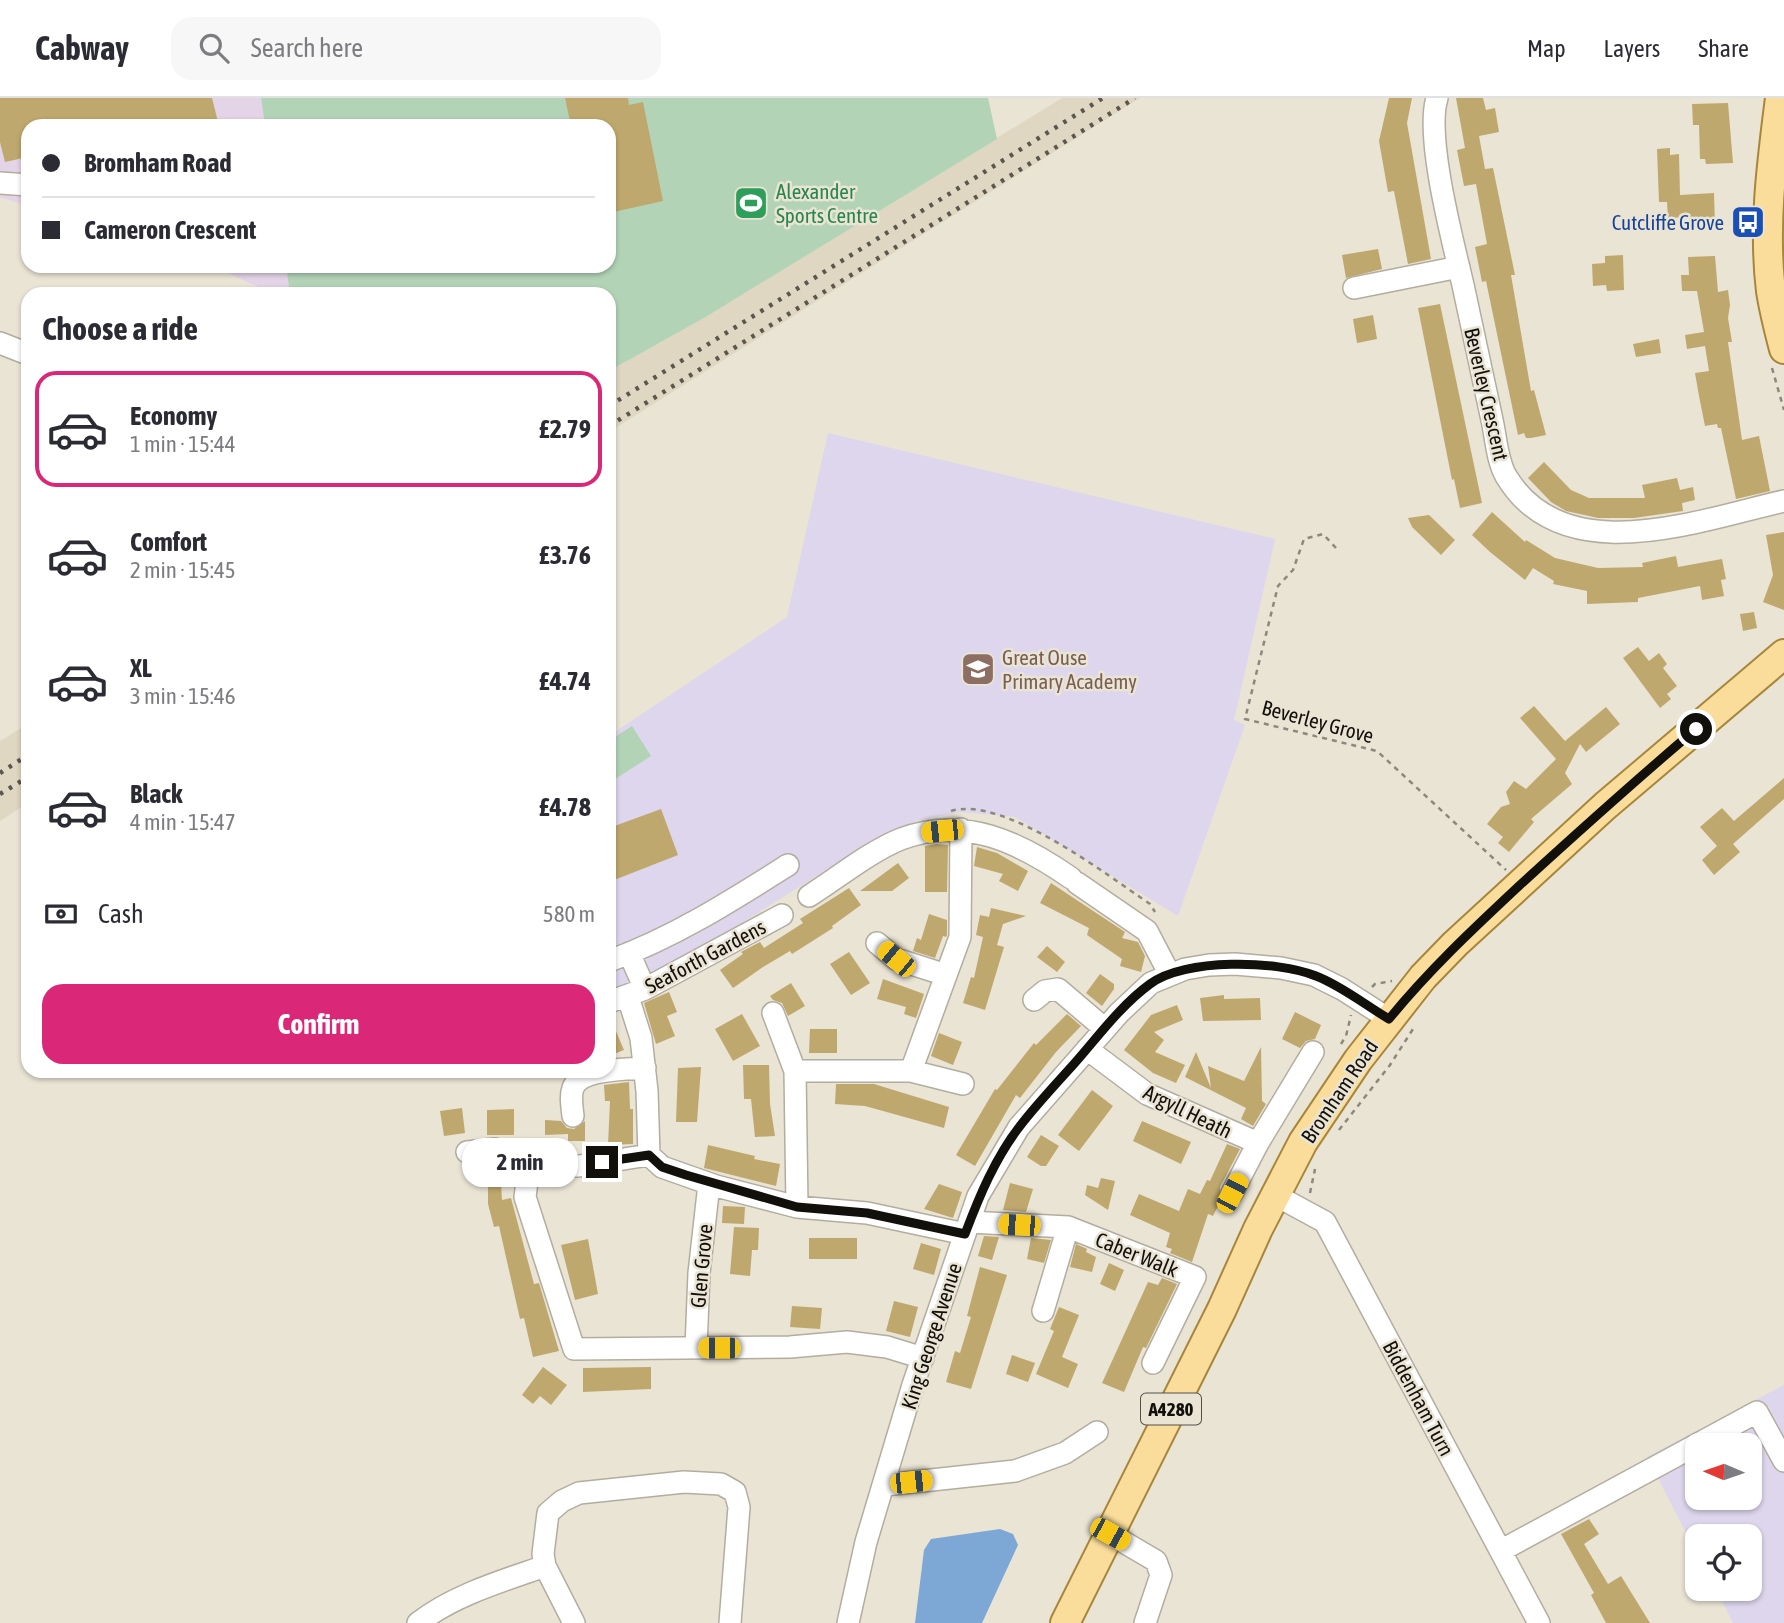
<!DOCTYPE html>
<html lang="en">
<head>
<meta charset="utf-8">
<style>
	body { margin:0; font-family:"Asap Condensed",sans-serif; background:#f7f7f7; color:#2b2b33; height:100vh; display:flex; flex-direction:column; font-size:26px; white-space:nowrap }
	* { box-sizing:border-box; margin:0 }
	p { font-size:23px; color:#7c7c81 }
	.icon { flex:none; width:38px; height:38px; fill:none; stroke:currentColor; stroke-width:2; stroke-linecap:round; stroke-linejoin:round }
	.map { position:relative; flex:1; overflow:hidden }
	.sheet { position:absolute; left:21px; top:189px; width:595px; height:791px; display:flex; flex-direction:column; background:#fff; border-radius:21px; box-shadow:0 2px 5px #0004 }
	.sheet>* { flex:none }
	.top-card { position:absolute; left:21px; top:21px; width:595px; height:154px; border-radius:21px; box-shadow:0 2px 5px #0004; display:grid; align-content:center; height:154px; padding:0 21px; background:#fff }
	.needle { width:46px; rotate:272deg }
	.controls { position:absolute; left:1685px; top:1335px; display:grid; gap:14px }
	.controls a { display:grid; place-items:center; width:77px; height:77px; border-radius:14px; background:#fff; box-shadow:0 2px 5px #0004; font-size:35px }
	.end { position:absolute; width:32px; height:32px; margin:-16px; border:9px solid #12100b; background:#fff; box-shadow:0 0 0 4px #fff }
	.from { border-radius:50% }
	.bubble { position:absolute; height:49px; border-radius:21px; background:#fff; box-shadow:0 2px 5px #0004; font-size:23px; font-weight:700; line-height:49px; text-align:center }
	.car { position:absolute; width:21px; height:42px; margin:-21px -10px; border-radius:9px; box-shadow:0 0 5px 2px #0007; background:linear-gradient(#f5c518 24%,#345 0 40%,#f5c518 0 76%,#345 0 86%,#f5c518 0) }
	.top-card b { display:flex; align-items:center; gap:24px; height:66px; font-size:26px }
	.top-card b+b { border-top:2px solid #e1e1e2 }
	.top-card i { width:18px; height:18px; background:#2b2b33 }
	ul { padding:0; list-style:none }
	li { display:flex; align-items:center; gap:21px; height:116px; margin:0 14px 10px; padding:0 7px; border:4px solid transparent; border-radius:21px }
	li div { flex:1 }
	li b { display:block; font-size:26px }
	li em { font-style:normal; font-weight:700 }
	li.active { border-color:#db2777 }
	li>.icon { width:63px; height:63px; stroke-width:1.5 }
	h2 { padding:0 21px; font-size:32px; line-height:84px }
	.pay { display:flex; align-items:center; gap:18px; height:77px; padding:0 21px; font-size:26px }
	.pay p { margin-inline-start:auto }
	.cta { display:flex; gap:14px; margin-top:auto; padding:14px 21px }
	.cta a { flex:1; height:80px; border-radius:21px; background:#db2777; color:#fff; font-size:28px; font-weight:700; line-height:80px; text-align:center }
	header { display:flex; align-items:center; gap:42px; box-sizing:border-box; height:98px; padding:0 35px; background:#fff; border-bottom:2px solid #e1e1e2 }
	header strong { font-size:33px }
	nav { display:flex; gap:38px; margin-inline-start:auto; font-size:24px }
	.search { width:490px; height:63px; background:#f7f7f7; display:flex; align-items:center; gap:18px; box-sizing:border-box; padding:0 24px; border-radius:21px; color:#7c7c81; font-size:26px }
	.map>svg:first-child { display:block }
</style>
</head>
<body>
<header>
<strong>Cabway</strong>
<div class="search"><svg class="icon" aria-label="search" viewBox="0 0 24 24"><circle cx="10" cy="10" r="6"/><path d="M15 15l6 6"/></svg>Search here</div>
<nav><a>Map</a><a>Layers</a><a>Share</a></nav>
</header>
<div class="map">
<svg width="1784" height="1525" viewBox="0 0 1784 1525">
	<rect width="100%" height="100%" fill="#eae4d5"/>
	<path fill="#e3d4e7" d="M0,0h261l4,28h-237v80l-28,-9z
		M212,168h74l4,28h-16z"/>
	<path fill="#e0d7c2" d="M1062,0h78l-531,334v-61l95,-53z
		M28,626v79l-28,18v-80z"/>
	<path fill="#ddd6ec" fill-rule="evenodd" d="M828,335l447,106 -41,181 11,5 -67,191 -163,-99 -55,-5 -43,9 -40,17 -140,88 -128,69v-259l178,-119z
		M1784,1287v238h-51l-17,-34h34v-53h-52l-1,18 -50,-97zM1698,1348h52v52h-52z"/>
	<path fill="#b3d3b7" d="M261,0h727l9,41 -293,179 -95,53v-77h-319l-4,-28h323v-140h-344z
		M632,628l19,30 -42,27v-42z"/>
	<path fill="#7da7d5" d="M1000,1431l13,5 5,11 -36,78h-67l9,-73 7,-11z"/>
	<path fill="#bfa86d" d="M0,0h212l7,28h-191v31l-23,5 -5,-20z
		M565,0h63l1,7 14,-3 20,99 -54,12v-87h-38z
		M1389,0h23l-5,25 24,136 -23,5 -14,-73 -6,1 -9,-51z
		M1456,0h27l3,12 9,-2 4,24 -20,4 6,33 8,-1 22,107h-4l20,116 3,-1 12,45 -15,3h-5l-2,-5 -6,2 -32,-154 -4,1 -7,-35 12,-3 -11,-60 -12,2 -7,-36 8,-2z
		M1728,5l5,60 -27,1 -1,-5h-5l-1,-34h-6l-1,-21z
		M1670,50v7l9,-1 1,41 34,-2 1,33 -25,1 -1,-10 -21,1 -1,-16h-8l-2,-53z
		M1378,151l4,20 -36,9 -4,-23z
		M1623,157l1,35 -17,1 -1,-6 -13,1 -1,-22 13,-1v-7z
		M1715,158l3,36 10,-2 2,15 -2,13 4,24h-4l14,98 17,-4 11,55 -34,8 -15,-71h-3l-1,-4 -12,2 -6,-30 -4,-23 14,-2 -4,-25 -18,3 -2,-14 19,-3 -7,-41h-15l-1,-16h8l-1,-18z
		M1440,206l42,199 -22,5 -6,-29 -2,1 -34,-172z
		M1373,217l4,24 -20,4 -4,-24z
		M1659,241l2,14 -25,4 -3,-13z
		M1544,364l27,28 18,8h56l-3,-13 35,-7 3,12 13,-3 2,13 -13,3 1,8 -49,7h-36l-32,-7 -15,-9 -23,-24z
		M1492,414l33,30 1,-2 29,18 43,10 45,-1 -1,-4 34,-7 2,11 44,-8 4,20 -5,1 3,16 -22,4 -2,-14 -62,12v4l-51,2v-13l-34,-7 1,-3 -21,-13 -8,12 -35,-28 -18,-17z
		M1429,417l26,25 -14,15 -29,-28 -4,-9z
		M1784,434v78l-21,-8 10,-27 -7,-40z
		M1754,514l3,16 -14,3 -3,-17z
		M1638,549l11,14 10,-8 8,11 -4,4 14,18 -10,8 4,5 -11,9 -37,-50z
		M1534,608l31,35 41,-34 14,17 -34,28 -6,-8 -15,29 7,11 -41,35 3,3 -25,30 -11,-9 5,-6 -16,-13 14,-17 9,-3 -4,-12 8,-11 12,8 30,-30 -36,-41z
		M1784,680v21l-51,45 7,8 -26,23 -12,-15 15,-14 -17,-19 22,-19 12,13z
		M661,711l17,46 -69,27v-54z
		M937,746l11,1 -1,47h-22v-46z
		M977,749l20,6 31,18 -10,20 -19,-10 4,-7 -29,-8z
		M898,765l11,15 -17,13h-32z
		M1051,785l74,49 -3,6 16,4 7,14 -4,16 -21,-6 2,-7 -35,-24 2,-7 -49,-25z
		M849,790l12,17 -29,21 1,2 -41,26 -2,-3 -27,16 -30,21 -13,-18 23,-16 -2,-2 19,-10 4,6 39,-25 -3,-4z
		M991,810l35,8 -23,8 -6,21 7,2 -19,63 -22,-7 8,-26 3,1 9,-41 -7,-2 4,-20 9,2z
		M929,816l18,6v15l-1,2 -3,-1 -8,22 -22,-7 4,-13 4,2z
		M1047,848l18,16 -8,10 -20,-15z
		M849,854l21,31 -19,12 -21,-31z
		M1100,876l14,10v5l-12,17 -16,-13z
		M883,881l41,15 -8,24 -12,-4 2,-7 -29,-8z
		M791,885l14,23 -17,10 -6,-13 -9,-3 -3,-4z
		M669,894l8,20 -10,4 8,20 -19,8 -12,-41z
		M1224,897v4l36,-1 1,22 -58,1 -3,-23z
		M1177,907l6,15 -29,12 10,8 -9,12 30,13 -9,18 -23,-10 -29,-23 27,-35z
		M1295,914l26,13 -6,14 -9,2 -6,7 -18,-9z
		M742,916l18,32 -27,15 -18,-32z
		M1067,916l14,12 -25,26 -36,46 -4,-3 -41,71 -19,-11 39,-66 2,1 37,-47 2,2z
		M609,917l15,35 -15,6z
		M810,931h27v24h-28z
		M939,935l23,9 -9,23 -22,-9z
		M1261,949l1,54 4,3 -13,22 -12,-7 5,-11 -61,-31 11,-25 15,36 -3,-22 36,15z
		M743,967h26l1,39 5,32 -20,1 -4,-38h-7z
		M701,969l-4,55h-21l2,-54z
		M629,984l1,27h3v35l-25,1 2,-44h-5l-1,-16z
		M836,986h38l75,23 -5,21 -79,-22 -30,-2z
		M1092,992l21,16 -34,45 -21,-16z
		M462,1010l3,25 -21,3 -4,-25z
		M514,1011v26h-27v-25z
		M545,1022l16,1 6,7 7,1 11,-8v20h-17v-7l-23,1z
		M1142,1023l49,21 -10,22 -48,-23z
		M1041,1037l18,11 -13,20h-5l-14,-9z
		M1227,1046l13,5 -20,38 1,13 -8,16 -5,-2 -16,48 -22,-9 2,-4 -6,-2 4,-14 -40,-18 9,-21 40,17 9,-22 12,5 7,-14 3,1z
		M708,1047l47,11 -1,3 26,5 -4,22 -72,-18z
		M493,1064l7,4 2,34 9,-2 23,86 5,-1 20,68 -26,6 -9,-39 -4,1 -21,-93 -5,1 -6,-23v-41z
		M1101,1080l14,3 -7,29 -23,-15 2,-10 11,3z
		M1010,1085l23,6 -7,23 -23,-2z
		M939,1086l23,8 -9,26 -29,-9z
		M723,1108l22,1 -1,17 -22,-1z
		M734,1129l25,1 -1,22h-6l-2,26 -20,-2z
		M984,1138l15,1 -7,23 -14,-4z
		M809,1140h48v21h-48z
		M1031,1140l20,2 -7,23 -17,-4z
		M588,1141l10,55 -23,6 -14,-55z
		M921,1145l20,6 -7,26 -21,-6z
		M1076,1146l11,5 -1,3 10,5 -4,15 -22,-5z
		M1109,1165l15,7 -9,21 -15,-7z
		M980,1169l27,8 -36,114 -25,-7 9,-31 5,2 11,-36 -4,-1z
		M1162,1180l15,6 -31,64 -3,-1 -19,45 -22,-9 46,-101 10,3z
		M894,1203l24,6 -8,30 -24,-6z
		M792,1208l30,2 -2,21 -30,-2z
		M1059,1209l20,8 -17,42 16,7 -10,24 -32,-14 18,-43 -4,-2z
		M1012,1257l23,8 -7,19 -22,-8z
		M543,1269l24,18 -16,20 -11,-9 -7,8 -11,-9z
		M651,1269v22l-68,3v-24z
		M1589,1421l10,15 -15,10 24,40 13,-8 29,47h-44l-15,-28 3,-2 -33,-59z"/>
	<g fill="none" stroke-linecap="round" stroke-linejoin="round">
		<g stroke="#b3ad9f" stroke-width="24">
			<path id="minor" d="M1437,0c-12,39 16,144 26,187 10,45 19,90 29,135 4,17 5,41 14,56 57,96 193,44 278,25
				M0,85l28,2
				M1354,190l105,-21
				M0,245l28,11
				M1077,785l70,48 23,44
				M809,798c30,-19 60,-44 92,-57 63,-24 118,3 170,39
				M877,845l19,16 50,16
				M629,855l16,36
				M609,863c64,-23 122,-60 179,-96
				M628,899l13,41 6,53 2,64 13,12 54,19 81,21 70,6 98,21
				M1034,902l11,-9 13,-2 47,40
				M609,904l36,-13 137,-74
				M773,915l22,58 2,136
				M1087,951l60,45 111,49
				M795,973h116l49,-134 1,-108
				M911,973l52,13
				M573,1018c-1,-9 -3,-20 0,-28 7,-19 54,-19 72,-20
				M467,1054l28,-3 34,17
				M649,1057l-70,11h-50l-4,31 49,152 216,-2 57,-5 40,5 36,11
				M1232,1095l26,-50 55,-91
				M1277,1098l48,26 214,401
				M969,1124l99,5 127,50 -42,86
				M1043,1213l25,-84
				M696,1250l3,-75 10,-89
				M885,1387l130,-14 50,-18 32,-21
				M1110,1436l46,27 5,14 -16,48
				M1502,1452l255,-138 27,49
				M545,1468l-2,-12 5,-41 14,-12 17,-8 105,-11 37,2 14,8 4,15 -9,116
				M418,1525c36,-28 84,-42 127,-57l29,57
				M848,1525l18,-81 47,-157 65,-189 41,-69 100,-114 32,-30 34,-14 24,-4 26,-1 46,4 33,7 28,14 47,30"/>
		</g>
		<g stroke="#a7863c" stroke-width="32">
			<path id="major" d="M1780,0c-8,63 -17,129 -9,193 3,19 8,39 13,58
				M1065,1525l157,-314 36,-80 45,-87 55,-82 65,-83 32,-33 150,-138 179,-152"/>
		</g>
		<path stroke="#8c887d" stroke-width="2.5" stroke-dasharray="5 5" stroke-linecap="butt" d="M1772,270l12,42
			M1336,450l-13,-14 -19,5 -11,31 -15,16 -33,133 132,32 129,119
			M951,713c52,-16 156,64 199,93l5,8
			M1372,889l3,-3 17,-3
			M1341,946l5,-8 5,-21
			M1339,1032l51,-65 23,-36
			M1310,1095l5,-24"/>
		<use href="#minor" stroke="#fff" stroke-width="21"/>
		<use href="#major" stroke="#fadd9a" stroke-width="28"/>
		<path stroke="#5b574f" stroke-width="4.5" stroke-dasharray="3.5 7" stroke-linecap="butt" d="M609,308l494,-308
			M609,328l526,-328
			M0,675l28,-18
			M0,696l28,-17"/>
	</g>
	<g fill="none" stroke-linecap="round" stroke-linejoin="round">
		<path stroke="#12100b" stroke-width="9" d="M602,1064l47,-7 13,12 24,8 111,32 70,6 98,21c14,-37 30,-76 55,-108 16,-21 35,-41 53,-61 24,-27 47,-59 77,-81 34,-26 127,-24 166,-8 26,10 49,29 73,43 41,-50 84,-90 131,-134 58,-53 116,-105 176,-156"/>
	</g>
	<defs>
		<g id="stadium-square" transform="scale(1.75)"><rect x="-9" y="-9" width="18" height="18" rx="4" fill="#2e9e5b" stroke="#eae4d5"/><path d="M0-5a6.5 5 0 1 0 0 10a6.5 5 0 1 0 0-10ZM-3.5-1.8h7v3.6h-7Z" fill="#fff"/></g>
		<g id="bus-square" transform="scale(1.75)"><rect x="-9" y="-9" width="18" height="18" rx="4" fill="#1a4fb4" stroke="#eae4d5"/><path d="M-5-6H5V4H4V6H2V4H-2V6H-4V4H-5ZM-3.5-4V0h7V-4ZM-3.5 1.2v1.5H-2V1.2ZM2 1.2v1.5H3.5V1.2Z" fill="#fff"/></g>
		<g id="school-square" transform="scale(1.75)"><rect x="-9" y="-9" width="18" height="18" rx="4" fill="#8d6e63" stroke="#eae4d5"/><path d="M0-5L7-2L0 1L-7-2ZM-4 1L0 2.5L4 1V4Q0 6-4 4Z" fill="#fff"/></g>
	</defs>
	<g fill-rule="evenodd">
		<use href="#stadium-square" x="751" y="105"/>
		<use href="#bus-square" x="1748" y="124"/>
		<use href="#school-square" x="978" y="571"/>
	</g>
	<g text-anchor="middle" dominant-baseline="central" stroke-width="5" stroke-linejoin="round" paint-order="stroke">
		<rect fill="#eae4d5" stroke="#535048" stroke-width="2" x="1141" y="1295.5" width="60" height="31" rx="5"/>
		<g font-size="19" font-weight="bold" fill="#12100b">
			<text x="1171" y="1311">A4280</text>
		</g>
		<g font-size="21" fill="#27864d" stroke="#eae4d5" text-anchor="start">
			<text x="776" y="93">Alexander<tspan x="776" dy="24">Sports Centre</tspan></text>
		</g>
		<g font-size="21" fill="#164399" stroke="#eae4d5" text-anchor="end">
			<text x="1724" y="124">Cutcliffe Grove</text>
		</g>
		<g font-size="21" fill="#12100b" stroke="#eae4d5">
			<text transform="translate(1487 296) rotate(77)">Beverley Crescent</text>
			<text transform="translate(1318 623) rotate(15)">Beverley Grove</text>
			<text transform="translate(705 858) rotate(-28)">Seaforth Gardens</text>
			<text transform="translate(1339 993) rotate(-56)">Bromham Road</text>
			<text transform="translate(1188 1013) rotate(26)">Argyll Heath</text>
			<text transform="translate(1137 1156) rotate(22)">Caber Walk</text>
			<text transform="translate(701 1168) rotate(-85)">Glen Grove</text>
			<text transform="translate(931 1238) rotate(-72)">King George Avenue</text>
			<text transform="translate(1419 1300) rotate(62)">Biddenham Turn</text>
		</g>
		<g font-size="21" fill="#785e54" stroke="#eae4d5" text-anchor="start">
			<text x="1002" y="559">Great Ouse<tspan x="1002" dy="24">Primary Academy</tspan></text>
		</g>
	</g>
</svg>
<div class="controls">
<a><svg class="needle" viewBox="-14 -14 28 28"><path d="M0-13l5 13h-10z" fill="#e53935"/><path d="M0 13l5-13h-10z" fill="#7c7c81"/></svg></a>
<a><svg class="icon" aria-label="locate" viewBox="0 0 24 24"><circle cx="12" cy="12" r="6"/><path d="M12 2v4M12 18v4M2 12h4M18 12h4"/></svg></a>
</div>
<i class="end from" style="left:1696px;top:631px"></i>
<i class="end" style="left:602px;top:1064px"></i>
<div class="bubble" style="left:462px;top:1040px;width:116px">2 min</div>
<i class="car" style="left:942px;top:733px;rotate:264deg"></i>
<i class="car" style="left:896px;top:861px;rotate:310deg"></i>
<i class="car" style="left:1232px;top:1095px;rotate:28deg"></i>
<i class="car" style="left:1019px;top:1127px;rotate:273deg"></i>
<i class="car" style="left:719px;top:1250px;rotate:270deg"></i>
<i class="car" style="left:911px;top:1384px;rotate:84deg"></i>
<i class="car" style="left:1110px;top:1436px;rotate:119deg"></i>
<div class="top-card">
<b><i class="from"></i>Bromham Road</b>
<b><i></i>Cameron Crescent</b>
</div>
<section class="sheet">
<h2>Choose a ride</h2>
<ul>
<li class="active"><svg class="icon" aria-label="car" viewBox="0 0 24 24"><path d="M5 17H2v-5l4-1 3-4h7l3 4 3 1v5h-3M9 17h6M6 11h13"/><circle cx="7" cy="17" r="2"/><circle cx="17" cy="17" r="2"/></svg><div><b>Economy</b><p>1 min · 15:44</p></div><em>£2.79</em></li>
<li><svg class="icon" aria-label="car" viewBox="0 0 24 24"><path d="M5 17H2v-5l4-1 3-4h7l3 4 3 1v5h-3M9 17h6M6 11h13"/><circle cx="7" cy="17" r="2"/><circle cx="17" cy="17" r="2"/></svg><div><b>Comfort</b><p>2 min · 15:45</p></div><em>£3.76</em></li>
<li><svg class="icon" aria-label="car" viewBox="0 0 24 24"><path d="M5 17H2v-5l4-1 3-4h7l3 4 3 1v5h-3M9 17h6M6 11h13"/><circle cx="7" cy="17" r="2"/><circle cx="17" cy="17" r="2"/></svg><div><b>XL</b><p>3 min · 15:46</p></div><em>£4.74</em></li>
<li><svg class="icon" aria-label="car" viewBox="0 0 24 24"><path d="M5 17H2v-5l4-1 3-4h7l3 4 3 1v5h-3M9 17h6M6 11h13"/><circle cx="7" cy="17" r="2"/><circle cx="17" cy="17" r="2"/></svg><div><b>Black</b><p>4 min · 15:47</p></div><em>£4.78</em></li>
</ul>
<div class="pay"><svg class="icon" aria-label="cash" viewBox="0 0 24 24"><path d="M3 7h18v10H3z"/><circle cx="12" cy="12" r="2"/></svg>Cash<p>580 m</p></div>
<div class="cta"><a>Confirm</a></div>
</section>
</div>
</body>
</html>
